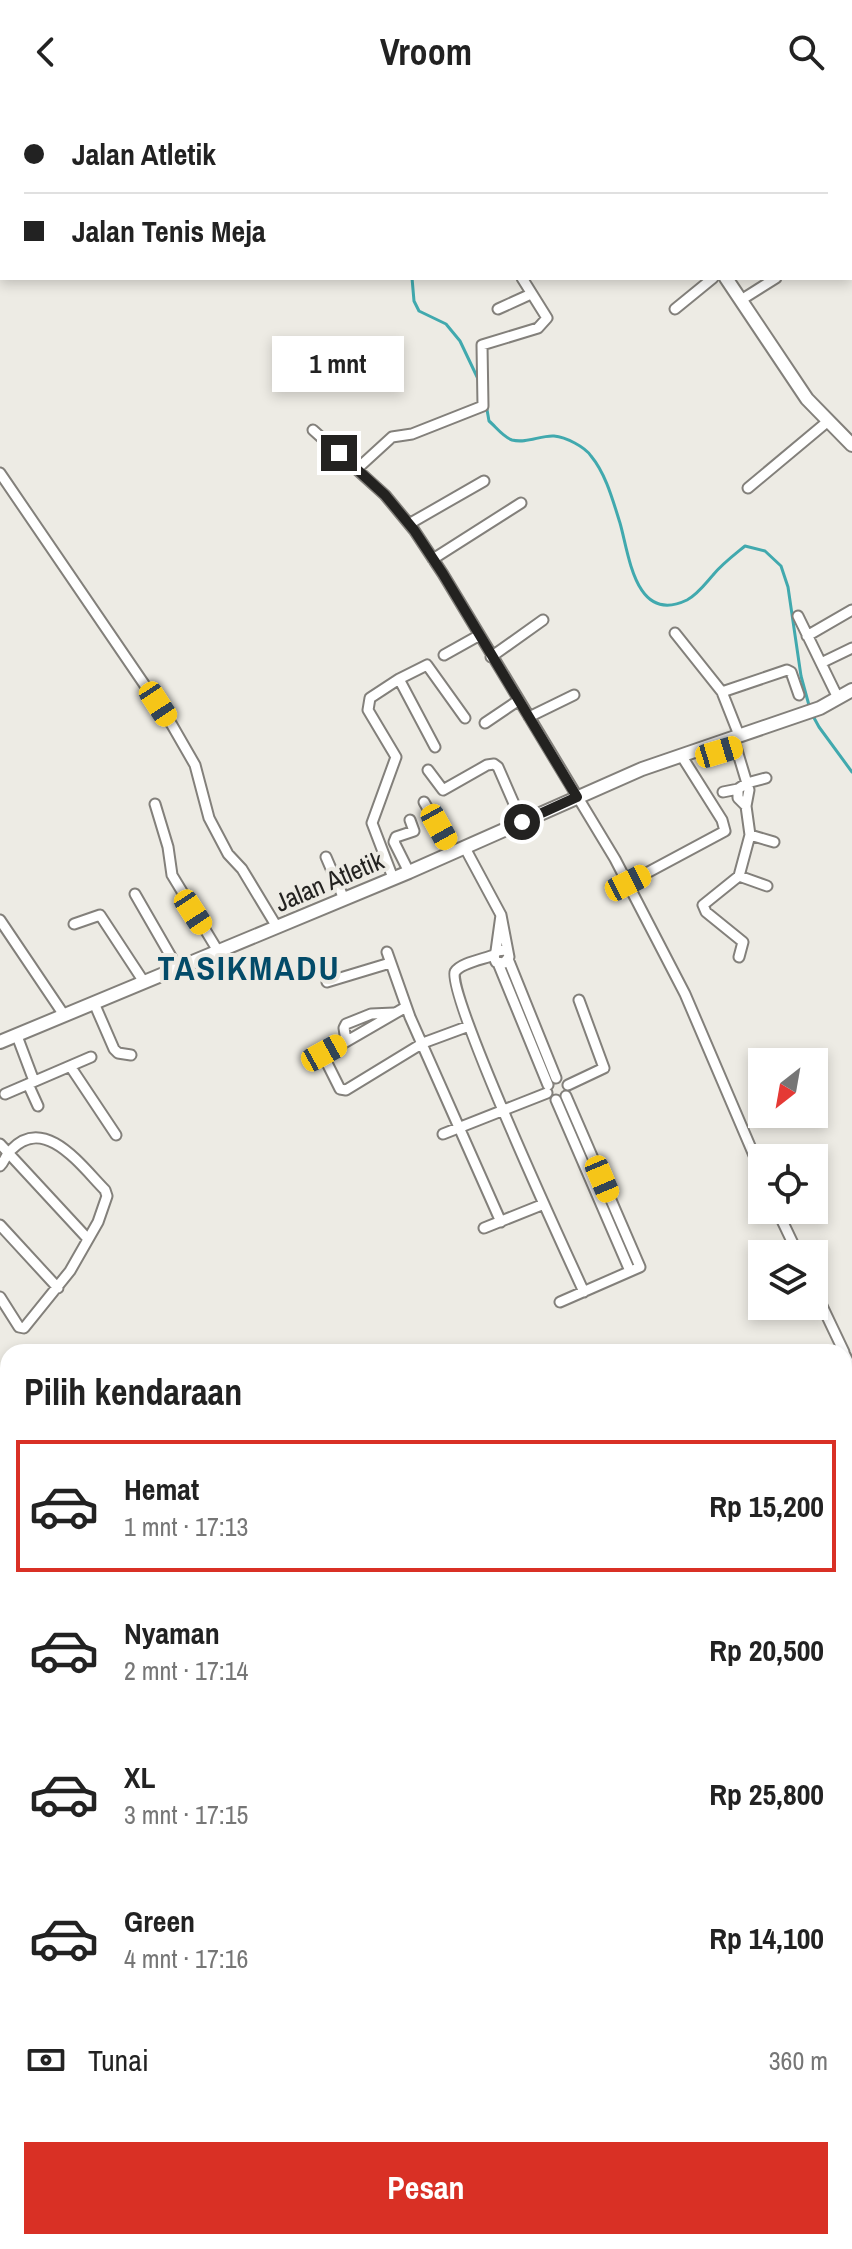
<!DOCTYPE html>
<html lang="id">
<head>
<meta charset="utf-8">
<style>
	body { margin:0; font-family:"Archivo Narrow",sans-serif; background:#f2f2f2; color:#222; height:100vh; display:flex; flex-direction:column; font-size:30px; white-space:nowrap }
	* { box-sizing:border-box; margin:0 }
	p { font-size:26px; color:#767676 }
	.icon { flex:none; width:44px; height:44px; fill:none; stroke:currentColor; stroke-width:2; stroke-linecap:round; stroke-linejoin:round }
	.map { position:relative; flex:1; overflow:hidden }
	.drawer { position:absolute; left:0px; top:1240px; width:852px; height:906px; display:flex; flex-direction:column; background:#fff; border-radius:24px 24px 0 0; box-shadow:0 4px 12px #0003 }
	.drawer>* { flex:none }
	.banner { position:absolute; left:0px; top:0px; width:852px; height:176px; box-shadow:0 4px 12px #0003; display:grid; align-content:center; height:176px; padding:0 24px; background:#fff }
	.needle { width:52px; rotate:211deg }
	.tools { position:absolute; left:748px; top:944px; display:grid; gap:16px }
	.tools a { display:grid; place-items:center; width:80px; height:80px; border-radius:0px; background:#fff; box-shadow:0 4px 12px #0003; font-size:40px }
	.end { position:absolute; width:36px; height:36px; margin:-18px; border:10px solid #232220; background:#fff; box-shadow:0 0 0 4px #fff }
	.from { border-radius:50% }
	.bubble { position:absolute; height:56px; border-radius:0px; background:#fff; box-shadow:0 4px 12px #0003; font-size:26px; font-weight:700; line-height:56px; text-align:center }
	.car { position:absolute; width:24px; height:48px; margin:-24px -12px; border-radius:10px; box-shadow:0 0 6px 2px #0007; background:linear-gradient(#f5c518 24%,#345 0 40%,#f5c518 0 76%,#345 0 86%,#f5c518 0) }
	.banner b { display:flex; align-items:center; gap:28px; height:76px; font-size:30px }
	.banner b+b { border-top:2px solid #e0e0e0 }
	.banner i { width:20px; height:20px; background:#222 }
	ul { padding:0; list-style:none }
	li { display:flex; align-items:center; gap:24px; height:132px; margin:0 16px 12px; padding:0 8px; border:4px solid transparent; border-radius:0px }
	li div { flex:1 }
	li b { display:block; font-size:30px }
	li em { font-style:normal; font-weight:700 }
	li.on { border-color:#d93025 }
	li>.icon { width:72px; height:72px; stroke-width:1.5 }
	h2 { padding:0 24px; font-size:36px; line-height:96px }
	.pay { display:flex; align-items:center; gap:20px; height:88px; padding:0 24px; font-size:30px }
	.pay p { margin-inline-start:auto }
	.cta { display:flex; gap:16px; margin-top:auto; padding:16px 24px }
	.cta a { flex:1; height:92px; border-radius:0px; background:#d93025; color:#fff; font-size:32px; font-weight:700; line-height:92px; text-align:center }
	header { display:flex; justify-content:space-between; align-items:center; height:104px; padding:0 24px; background:#fff; font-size:36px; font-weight:700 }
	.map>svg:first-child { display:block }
</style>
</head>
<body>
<header><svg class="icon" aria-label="back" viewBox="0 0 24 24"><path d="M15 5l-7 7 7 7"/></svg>Vroom<svg class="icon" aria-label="search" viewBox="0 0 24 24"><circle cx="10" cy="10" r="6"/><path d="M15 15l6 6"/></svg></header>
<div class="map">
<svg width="852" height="2145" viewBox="0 0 852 2145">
	<rect width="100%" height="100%" fill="#edebe4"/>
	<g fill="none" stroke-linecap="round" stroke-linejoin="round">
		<path stroke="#41a9ae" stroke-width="3" d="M239,0l9,2
			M321,0l3,2
			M269,2l12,-2
			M412,174l2,23 5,10 27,13 14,17 19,40
			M486,300l3,17c7,6 14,16 23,19 14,4 29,-5 42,-4 12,1 31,11 37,20 15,18 22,45 29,67 9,31 15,102 67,77 11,-6 18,-16 26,-25 9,-11 21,-20 32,-29l20,5 16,15 7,21 13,89 9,33
			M813,612l6,11 33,45
			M0,1474l8,2
			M430,2145l1,-7"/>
		<g stroke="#83807b" stroke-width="13">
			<path id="street" d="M422,0l1,2
				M716,0l2,2
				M849,0l3,4
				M653,2l3,-2
				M692,2l3,-2
				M747,2l2,-2
				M850,129l2,-2
				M741,196l35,-22
				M498,205l33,-15
				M675,205l38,-31
				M313,326l72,65 29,35 29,44 172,285 70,135 77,180
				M357,365l35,-32 20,-3 71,-28 -1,-61 56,-17 9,-10 -25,-40
				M0,369l172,252 23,40 14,53 19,36 14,15 35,58
				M748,384l79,-66
				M409,420l75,-43
				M433,455l88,-56
				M798,512l40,82
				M675,529l47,59 17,43
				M807,532l45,-26
				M444,551l34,-19
				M491,553l52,-37
				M821,559l31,-15
				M399,575l28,-14 38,53
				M722,588l65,-22 4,2 8,23
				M529,613l45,-22
				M485,619l34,-23
				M733,633l16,53 -3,16 4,29 -11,41 -36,29 3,7 37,30 -4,15
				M719,648l17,-5
				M428,666l15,20 44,-25 7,-1 4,3 24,55
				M723,688l15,-3
				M424,698l29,51
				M155,700l13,43 4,28 46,76
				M746,702l-8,-8v-9l9,-6 19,-5
				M750,731l24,7
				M465,744l36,67 8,42 -5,6 -8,-1 -2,-5 2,-6 10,-1
				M326,753l18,42
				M409,768l-15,-30 2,-5 18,-6 -4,-11
				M739,772l28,10
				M393,774l-21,-55 24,-66 -28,-47 2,-12 29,-19 36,68
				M628,779l97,-52 -3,-11 -41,-65
				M135,790l42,73
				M0,816l64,95
				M74,820l26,-9 44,67
				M496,847l5,-36
				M387,848l23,65 91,205
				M494,851c-10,4 -34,8 -39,17 -10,19 112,283 129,320
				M508,855l48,119
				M498,859l50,122
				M327,878l63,-19
				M94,899l20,46 4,4 13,2
				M406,903l-83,48 17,34 6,1 77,-47 46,-17
				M17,932l17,45
				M346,937l-2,-13 2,-4 25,-10 23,-1
				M70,962l46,69
				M28,980l10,22
				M568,981l36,-17 -25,-68
				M5,990l86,-37
				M556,996l74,171
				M443,1030l104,-41
				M0,1040l88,95
				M0,1062c5,-5 6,-12 11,-16 34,-36 71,17 94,40l2,6 -9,26 -28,49 -46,57 -5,-1 -19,-30
				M777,1106l21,44
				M0,1121l58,63
				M484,1124l60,-24
				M814,1185l30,63
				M560,1198l80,-35 -74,-171
				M844,1249l8,16
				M0,1576l8,-8
				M0,1686l8,-13
				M844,1807l7,-3
				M844,1832l8,-4
				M0,1836l8,5
				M0,1904l8,-14
				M844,1917l8,3
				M0,1937l8,14
				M844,1961l8,12
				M0,1962l8,-5
				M844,2038l7,15
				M114,2138l4,7
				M203,2138l4,7
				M325,2138l4,7
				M841,2138l3,7
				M83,2145l10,-7
				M228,2145l18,-7
				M343,2145l13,-7"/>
		</g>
		<g stroke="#83807b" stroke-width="16">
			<path id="secondary" d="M588,0l1,2
				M726,174l81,121 45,46
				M0,938l409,-170 233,-103 178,-61 32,-18
				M844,2055l8,-3
				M503,2145l17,-7"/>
		</g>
		<g stroke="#cacac9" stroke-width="18">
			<path id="primary" d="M0,1412l8,4
				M577,2138l3,7"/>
		</g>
		<use href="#street" stroke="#fff" stroke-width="9"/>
		<use href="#secondary" stroke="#fff" stroke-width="12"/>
		<use href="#primary" stroke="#d9a3bf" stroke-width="14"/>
	</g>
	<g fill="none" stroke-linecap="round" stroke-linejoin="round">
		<path stroke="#232220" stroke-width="10" d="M339,349l46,42 29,35 29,44 134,223 -55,25"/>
	</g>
	<g text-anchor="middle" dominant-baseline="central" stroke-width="8" stroke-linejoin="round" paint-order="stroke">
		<g font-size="26" fill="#232220" stroke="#edebe4">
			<text transform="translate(329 777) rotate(-23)">Jalan Atletik</text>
		</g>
		<g font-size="34" font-weight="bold" letter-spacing="2" fill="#034b69" stroke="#edebe4">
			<text x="249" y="864">TASIKMADU</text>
		</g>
	</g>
</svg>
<div class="tools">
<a><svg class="needle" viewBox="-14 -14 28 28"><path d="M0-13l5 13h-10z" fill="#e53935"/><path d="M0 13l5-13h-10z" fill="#767676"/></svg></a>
<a><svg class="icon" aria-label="locate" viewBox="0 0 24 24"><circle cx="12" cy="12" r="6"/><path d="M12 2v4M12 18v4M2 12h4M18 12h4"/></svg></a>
<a><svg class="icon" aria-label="layers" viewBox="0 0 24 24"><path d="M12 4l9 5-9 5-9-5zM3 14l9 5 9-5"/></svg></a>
</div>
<i class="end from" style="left:522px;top:718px"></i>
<i class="end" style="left:339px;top:349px"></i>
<div class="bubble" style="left:272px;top:232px;width:132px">1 mnt</div>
<i class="car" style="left:158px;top:600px;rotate:147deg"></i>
<i class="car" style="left:719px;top:648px;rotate:73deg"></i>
<i class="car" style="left:439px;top:723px;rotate:151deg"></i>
<i class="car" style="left:628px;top:779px;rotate:63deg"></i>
<i class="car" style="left:193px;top:808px;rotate:147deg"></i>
<i class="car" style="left:324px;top:949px;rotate:61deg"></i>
<i class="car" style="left:602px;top:1075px;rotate:157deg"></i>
<div class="banner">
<b><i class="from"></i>Jalan Atletik</b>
<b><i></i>Jalan Tenis Meja</b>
</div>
<section class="drawer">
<h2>Pilih kendaraan</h2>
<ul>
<li class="on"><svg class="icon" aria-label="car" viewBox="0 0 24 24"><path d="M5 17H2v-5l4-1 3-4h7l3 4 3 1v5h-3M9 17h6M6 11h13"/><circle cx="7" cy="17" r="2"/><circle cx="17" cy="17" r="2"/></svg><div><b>Hemat</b><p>1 mnt · 17:13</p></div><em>Rp 15,200</em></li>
<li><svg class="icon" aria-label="car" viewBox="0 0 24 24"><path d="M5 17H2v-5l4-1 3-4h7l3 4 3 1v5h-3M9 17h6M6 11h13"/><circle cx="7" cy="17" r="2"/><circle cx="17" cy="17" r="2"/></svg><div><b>Nyaman</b><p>2 mnt · 17:14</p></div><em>Rp 20,500</em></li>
<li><svg class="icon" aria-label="car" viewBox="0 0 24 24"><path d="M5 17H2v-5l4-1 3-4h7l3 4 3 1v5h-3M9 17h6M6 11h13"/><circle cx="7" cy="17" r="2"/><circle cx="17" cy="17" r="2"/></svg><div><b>XL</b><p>3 mnt · 17:15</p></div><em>Rp 25,800</em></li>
<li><svg class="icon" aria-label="car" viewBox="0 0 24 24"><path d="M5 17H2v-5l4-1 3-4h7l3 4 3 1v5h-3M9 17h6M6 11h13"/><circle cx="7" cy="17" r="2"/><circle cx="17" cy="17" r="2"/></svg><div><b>Green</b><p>4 mnt · 17:16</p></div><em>Rp 14,100</em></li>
</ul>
<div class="pay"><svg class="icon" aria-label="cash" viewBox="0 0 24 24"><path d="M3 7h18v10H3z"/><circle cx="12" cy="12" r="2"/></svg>Tunai<p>360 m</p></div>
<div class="cta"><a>Pesan</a></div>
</section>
</div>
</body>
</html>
